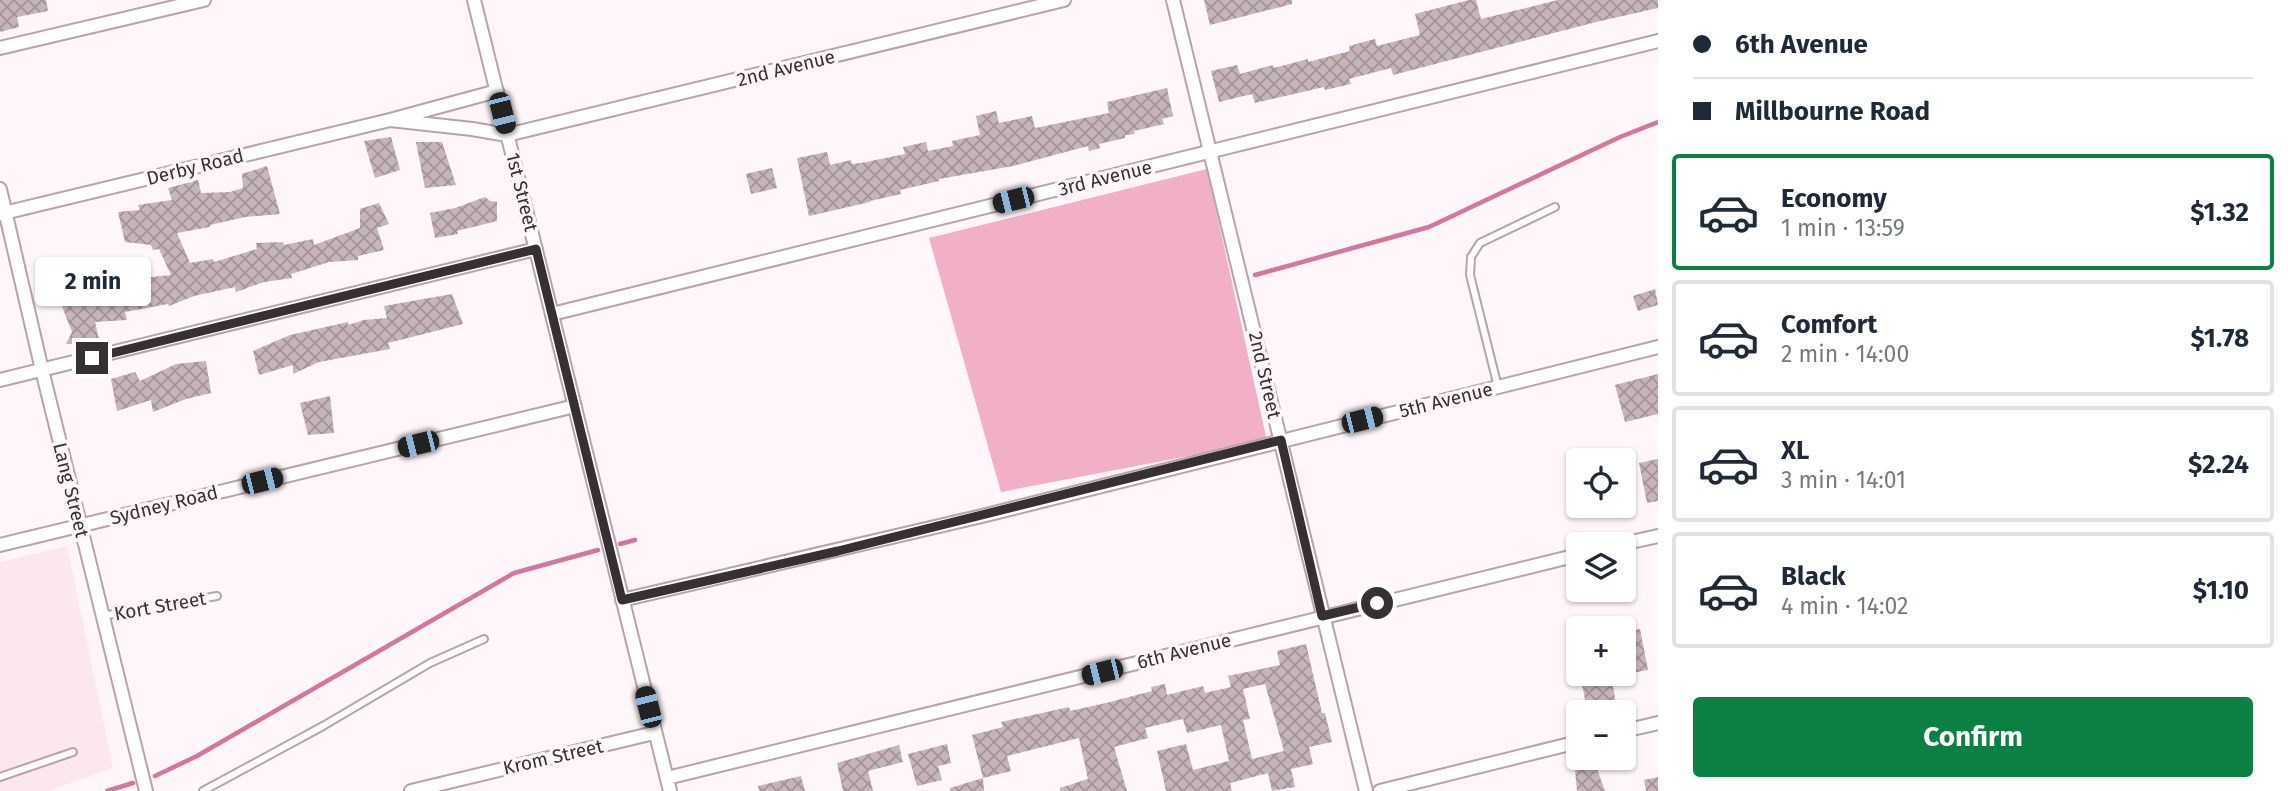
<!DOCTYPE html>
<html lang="en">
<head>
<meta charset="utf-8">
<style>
	body { margin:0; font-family:"Fira Sans",sans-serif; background:#f6f6f7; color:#1f2937; height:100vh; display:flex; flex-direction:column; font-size:26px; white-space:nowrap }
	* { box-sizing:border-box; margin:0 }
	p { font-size:23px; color:#747a83 }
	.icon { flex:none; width:38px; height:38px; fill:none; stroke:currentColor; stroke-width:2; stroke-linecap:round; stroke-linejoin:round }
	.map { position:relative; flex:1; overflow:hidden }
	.details { display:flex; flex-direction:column; background:#fff; width:630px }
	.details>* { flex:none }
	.banner { display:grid; align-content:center; height:154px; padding:0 35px; background:#fff }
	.controls { position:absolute; left:1566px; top:448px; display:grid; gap:14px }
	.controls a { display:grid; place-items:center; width:70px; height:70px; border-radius:7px; background:#fff; box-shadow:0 2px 5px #0004; font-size:35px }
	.end { position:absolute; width:32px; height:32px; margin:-16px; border:9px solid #373032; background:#fff; box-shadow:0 0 0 4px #fff }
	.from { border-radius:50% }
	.bubble { position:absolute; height:49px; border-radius:7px; background:#fff; box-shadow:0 2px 5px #0004; font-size:23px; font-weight:700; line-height:49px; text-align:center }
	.car { position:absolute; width:21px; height:42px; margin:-21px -10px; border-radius:9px; box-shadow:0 0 5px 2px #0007; background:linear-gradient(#222 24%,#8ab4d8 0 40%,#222 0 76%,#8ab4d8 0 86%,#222 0) }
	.banner b { display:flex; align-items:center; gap:24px; height:66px; font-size:26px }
	.banner b+b { border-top:2px solid #e0e1e3 }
	.banner i { width:18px; height:18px; background:#1f2937 }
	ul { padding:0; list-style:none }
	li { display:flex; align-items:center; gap:21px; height:116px; margin:0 14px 10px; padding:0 21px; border:4px solid #e0e1e3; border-radius:7px }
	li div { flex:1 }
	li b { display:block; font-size:26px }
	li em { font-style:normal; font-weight:700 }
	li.current { border-color:#0b8043 }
	li>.icon { width:63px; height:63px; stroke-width:1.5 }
	.primary-button { display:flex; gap:14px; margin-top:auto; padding:14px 35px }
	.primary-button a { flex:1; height:80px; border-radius:7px; background:#0b8043; color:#fff; font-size:28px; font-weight:700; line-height:80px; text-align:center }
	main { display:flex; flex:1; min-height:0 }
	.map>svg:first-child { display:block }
</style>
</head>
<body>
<main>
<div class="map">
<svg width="1658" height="791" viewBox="0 0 1658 791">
	<defs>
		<pattern id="building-cross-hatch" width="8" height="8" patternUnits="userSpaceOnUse" patternTransform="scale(1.75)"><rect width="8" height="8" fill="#c6b4b9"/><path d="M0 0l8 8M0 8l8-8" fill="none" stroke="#a29397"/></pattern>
	</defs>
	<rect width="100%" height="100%" fill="#fef6f8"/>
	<path fill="#fde7ee" d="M67,546l46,222 -65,23h-48v-229z"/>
	<path fill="#f2b0c7" d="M1207,169l60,272 -266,51 -72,-254z"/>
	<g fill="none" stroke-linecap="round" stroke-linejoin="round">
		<path stroke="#d6769a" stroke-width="4.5" d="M1255,275l174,-48 191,-90 38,-15
			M620,544l15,-4
			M155,776l42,-20 317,-183 84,-23
			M107,791l26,-8"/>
	</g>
	<path fill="url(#building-cross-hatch)" fill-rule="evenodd" d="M0,0h46l2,11 -31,6 2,10 -19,5z
		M1204,0h88v4l-82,21z
		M1469,0h7l5,19 77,-19h100v8l-62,14 -203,53 -2,-7 -42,11 2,5 -26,6 -1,-3 -69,16 -3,-9 -33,8 -8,-31 26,-6 3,9 33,-9 1,3 34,-9v3l42,-11 -1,-5 26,-7 2,7 43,-11 -5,-21z
		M1167,88l6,28 -11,3 2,5 -30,7 1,3 -10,1v3l-26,6 1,4 -11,3 -1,-5 -75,20 -74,13v2l-39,9 1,4 -31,7v1l-61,14 -12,-58 30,-6 3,13 21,-5 1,4 9,-1 44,-9 -2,-7 23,-5 2,9 25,-5 -1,-5 28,-6 -4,-19 20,-5 3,12 33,-7 3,12 74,-15 -2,-11z
		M391,137l9,33 -25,8 -11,-37z
		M416,142h26l14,43 -31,3z
		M267,166l13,48 -35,3 -35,8v2l-33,6 13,30 23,-4 1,3 43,-13 -1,-6 27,-1 1,3 29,-6 1,6 46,-17v-19l19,-6 10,21 -12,4 7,22 -26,6v4l-29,2 -38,12 1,4 -28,4 -28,10 -1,-5 -41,9 -25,10 -1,-2 -43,8 2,8 -32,2 5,22h-34l6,-12 -20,-51 32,-6 5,21 35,-6 -2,-10 49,-5 -12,-26 -6,1 -2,-5 -26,-3 -7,-30 22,-2 -2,-5 34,-5 -4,-12 30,-8 3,13 29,-1 13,-4 -1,-14z
		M772,168l5,20 -26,6 -5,-20z
		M485,197l5,4 7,1v19l-40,10 1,3 -23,4 -5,-25 25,-5z
		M1655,289l3,16 -20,6 -5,-15z
		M452,294l11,30 -75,19 2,6 -71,13 -26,12v-9l-34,10 -6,-24 37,-16 58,-13v3l16,-5 23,-2 -3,-12z
		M206,361l5,32 -25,6 -33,13 -2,-12 -34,11 -6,-32 24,-7 5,9 36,-17z
		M1658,374v40l-33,8 -10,-37z
		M330,396l4,37 -26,2 -8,-32z
		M1658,459v42l-11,2 -8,-40z
		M1640,629l8,41 -16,3 -3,-18 -5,1v-24z
		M1306,644l16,69h3l7,29 -23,5 4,17 -22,5 4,18 -23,4 -4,-18 -38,10 2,8h-66l-9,-40 29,-7 7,26 36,-9 -8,-36 -34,8 -4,-14 -38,9 3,10 -34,9 13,44h-67v-3l28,-9 -9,-41 -72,18 4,15 -28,7 -11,-43 31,-8 -2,-5 68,-15 1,4 36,-8 46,-12 -1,-4 14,-3 2,11 36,-9 2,7 26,-6 -3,-11 52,-11 -3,-14zM1265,684l19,67 -32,8 -9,-39 7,-1 -7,-30z
		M1580,674h17l2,10 13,-3 4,23 -29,6z
		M947,744l4,19 -13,3 4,14 -25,6 -9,-32z
		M899,745l4,17 -35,9 5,20h-30l-6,-28z
		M1595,763l10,28h-28l-2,-21z
		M801,776l4,15h-46l-1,-5z
		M1658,777v14h-12l-2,-11z
		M983,778l1,13h-34v-3z"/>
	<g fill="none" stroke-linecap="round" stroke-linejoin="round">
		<g stroke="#b6a4a9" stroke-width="10">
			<path id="lane" d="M1498,387l-28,-112 1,-18 9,-14 75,-36
				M102,616l115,-20
				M0,777l73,-25
				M203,791l120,-65 107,-63 54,-24"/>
		</g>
		<g stroke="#b6a4a9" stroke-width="16">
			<path id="street" d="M474,0l196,791
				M1173,0l193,791
				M0,48l204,-48
				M390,120l82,9 35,6 557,-135
				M0,189l42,181 104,421
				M0,214l390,-94 107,-29
				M552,314l1106,-273
				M0,380l536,-131
				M1622,544l36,-8
				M0,545l575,-139
				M622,600l360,-84 676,-169
				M1624,731l34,-8
				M667,778l911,-223
				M411,791l243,-58
				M1380,791l198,-49"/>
		</g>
		<use href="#lane" stroke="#fff" stroke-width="6"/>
		<use href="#street" stroke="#fff" stroke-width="12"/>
	</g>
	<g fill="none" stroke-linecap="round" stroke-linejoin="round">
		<path stroke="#373032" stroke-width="9" d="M92,358l444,-109 86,351 216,-49 443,-111 41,176 55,-13"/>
	</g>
	<g text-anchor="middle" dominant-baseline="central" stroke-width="7" stroke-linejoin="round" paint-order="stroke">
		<g font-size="19" fill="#373032" stroke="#fef6f8">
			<text transform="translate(786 68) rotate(-14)">2nd Avenue</text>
			<text transform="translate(195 167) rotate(-14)">Derby Road</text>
			<text transform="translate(1105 178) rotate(-14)">3rd Avenue</text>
			<text transform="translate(522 192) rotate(76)">1st Street</text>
			<text transform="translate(1265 375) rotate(77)">2nd Street</text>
			<text transform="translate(1446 400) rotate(-14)">5th Avenue</text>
			<text transform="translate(71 490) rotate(76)">Lang Street</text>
			<text transform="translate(164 505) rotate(-14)">Sydney Road</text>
			<text transform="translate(160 606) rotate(-10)">Kort Street</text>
			<text transform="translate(1184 651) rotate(-14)">6th Avenue</text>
			<text transform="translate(553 757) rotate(-13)">Krom Street</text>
		</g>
	</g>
</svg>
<div class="controls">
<a><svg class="icon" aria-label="locate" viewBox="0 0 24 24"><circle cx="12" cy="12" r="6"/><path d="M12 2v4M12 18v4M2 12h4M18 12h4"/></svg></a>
<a><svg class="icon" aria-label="layers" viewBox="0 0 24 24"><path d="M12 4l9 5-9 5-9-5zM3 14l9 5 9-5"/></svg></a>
<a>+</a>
<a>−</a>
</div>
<i class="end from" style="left:1377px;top:603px"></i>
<i class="end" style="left:92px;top:358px"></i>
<div class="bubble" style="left:35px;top:257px;width:116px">2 min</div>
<i class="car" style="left:502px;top:113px;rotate:166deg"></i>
<i class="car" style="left:1013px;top:200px;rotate:256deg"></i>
<i class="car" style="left:1362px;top:420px;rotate:76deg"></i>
<i class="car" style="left:418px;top:444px;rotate:256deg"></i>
<i class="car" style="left:262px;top:481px;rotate:76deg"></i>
<i class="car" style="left:1102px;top:672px;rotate:256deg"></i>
<i class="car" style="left:648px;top:707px;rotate:346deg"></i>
</div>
<section class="details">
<div class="banner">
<b><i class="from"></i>6th Avenue</b>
<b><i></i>Millbourne Road</b>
</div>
<ul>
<li class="current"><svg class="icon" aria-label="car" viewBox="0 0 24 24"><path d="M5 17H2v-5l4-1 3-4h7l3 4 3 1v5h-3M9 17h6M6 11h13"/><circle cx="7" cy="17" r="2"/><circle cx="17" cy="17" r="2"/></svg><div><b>Economy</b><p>1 min · 13:59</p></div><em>$1.32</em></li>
<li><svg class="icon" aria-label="car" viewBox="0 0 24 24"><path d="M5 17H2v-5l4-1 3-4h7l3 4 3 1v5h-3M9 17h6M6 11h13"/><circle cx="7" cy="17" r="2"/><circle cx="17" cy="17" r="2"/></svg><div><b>Comfort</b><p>2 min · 14:00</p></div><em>$1.78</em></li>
<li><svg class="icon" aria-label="car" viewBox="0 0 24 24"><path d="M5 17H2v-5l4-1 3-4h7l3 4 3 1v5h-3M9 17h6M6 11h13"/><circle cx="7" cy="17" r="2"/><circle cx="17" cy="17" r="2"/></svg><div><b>XL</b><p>3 min · 14:01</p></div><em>$2.24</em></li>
<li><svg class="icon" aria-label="car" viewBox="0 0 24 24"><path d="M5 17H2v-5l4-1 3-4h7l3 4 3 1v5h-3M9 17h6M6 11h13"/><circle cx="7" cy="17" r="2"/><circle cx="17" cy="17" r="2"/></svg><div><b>Black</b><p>4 min · 14:02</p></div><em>$1.10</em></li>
</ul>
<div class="primary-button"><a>Confirm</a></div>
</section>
</main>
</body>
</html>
